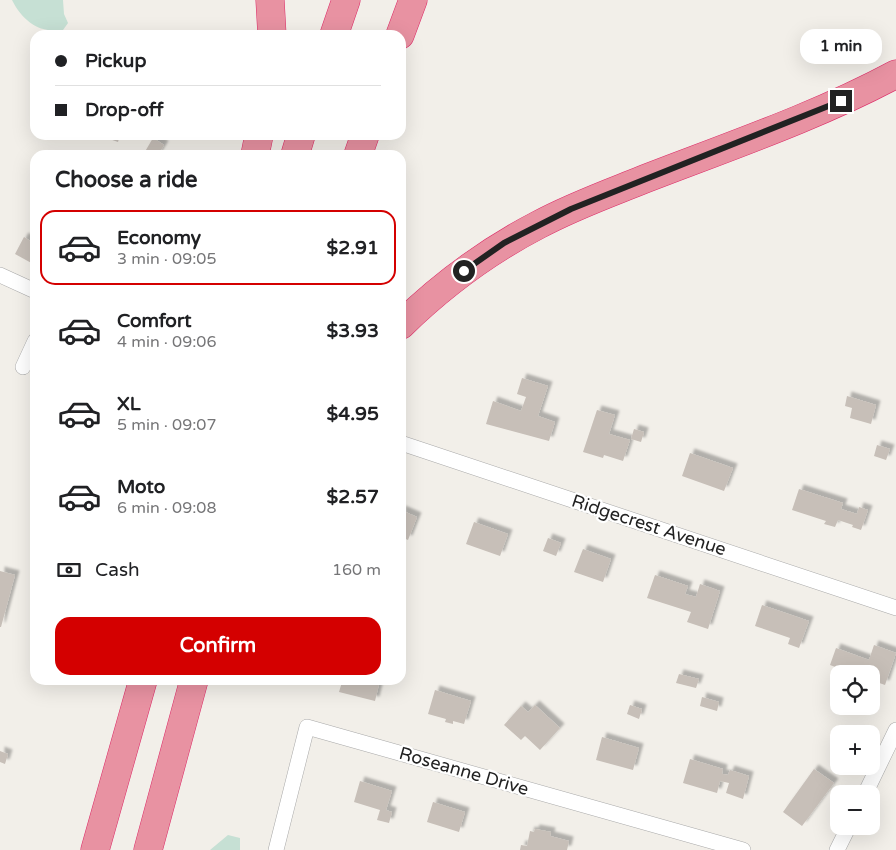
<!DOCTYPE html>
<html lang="en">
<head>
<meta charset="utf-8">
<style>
	body { margin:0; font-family:"Varela Round",sans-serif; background:#f2f2f2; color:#202124; height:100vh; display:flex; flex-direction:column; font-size:19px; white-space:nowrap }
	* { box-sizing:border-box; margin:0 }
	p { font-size:16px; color:#757577 }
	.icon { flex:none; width:28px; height:28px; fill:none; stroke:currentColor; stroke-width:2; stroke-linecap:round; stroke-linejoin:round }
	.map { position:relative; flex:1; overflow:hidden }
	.details { position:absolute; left:30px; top:150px; width:376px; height:535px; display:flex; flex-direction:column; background:#fff; border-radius:15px; box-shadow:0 5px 20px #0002 }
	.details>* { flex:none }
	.hud { position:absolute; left:30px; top:30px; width:376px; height:110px; border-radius:15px; box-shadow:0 5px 20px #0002; display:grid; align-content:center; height:110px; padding:0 25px; background:#fff }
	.tools { position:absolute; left:830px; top:665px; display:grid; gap:10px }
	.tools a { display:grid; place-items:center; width:50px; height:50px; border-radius:10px; background:#fff; box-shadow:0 5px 20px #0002; font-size:25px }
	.end { position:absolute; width:22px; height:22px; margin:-11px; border:6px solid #222; background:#fff; box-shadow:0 0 0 2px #fff }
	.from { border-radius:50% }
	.bubble { position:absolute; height:35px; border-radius:15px; background:#fff; box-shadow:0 5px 20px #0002; font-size:16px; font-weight:700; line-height:35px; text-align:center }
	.hud b { display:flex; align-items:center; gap:18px; height:48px; font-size:19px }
	.hud b+b { border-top:1px solid #e0e0e0 }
	.hud i { width:12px; height:12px; background:#202124 }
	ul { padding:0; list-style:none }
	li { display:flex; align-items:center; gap:15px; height:75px; margin:0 10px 8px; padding:0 15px; border:2px solid transparent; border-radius:15px }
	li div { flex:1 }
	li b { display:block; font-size:19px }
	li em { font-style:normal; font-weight:700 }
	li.selected { border-color:#d40000 }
	li>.icon { width:45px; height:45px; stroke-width:1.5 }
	h2 { padding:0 25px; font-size:22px; line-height:60px }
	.pay { display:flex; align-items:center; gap:12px; height:55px; padding:0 25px; font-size:19px }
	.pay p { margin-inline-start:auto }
	.action { display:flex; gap:10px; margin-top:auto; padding:10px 25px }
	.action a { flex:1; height:58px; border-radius:15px; background:#d40000; color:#fff; font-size:20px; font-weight:700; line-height:58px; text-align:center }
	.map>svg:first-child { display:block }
</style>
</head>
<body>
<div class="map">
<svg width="896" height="850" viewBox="0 0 896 850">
	<defs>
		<filter id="shadow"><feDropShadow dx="4.5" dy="-4.5" stdDeviation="1" flood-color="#0004"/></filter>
	</defs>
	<rect width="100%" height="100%" fill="#f2efe9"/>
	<path fill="#c6e0d4" d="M12,0h51l1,14 4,9 -5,7c-24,4 -41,-10 -51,-30z
		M228,835l12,3v12h-30z"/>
	<path fill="#c7bfb8" filter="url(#shadow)" d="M98,135h22l-2,7z
		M153,138l11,7 -6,10h-15z
		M24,237l11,7v21l-20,-11z
		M522,378l26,8 -10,30 17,6 -6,19 -63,-17 7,-23 28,10 5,-14 -9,-3z
		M847,396l29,9 -5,19 -21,-6 2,-10 -7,-2z
		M597,410l18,5 -6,19 21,6 -7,21 -19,-6 -1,3 -20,-6z
		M634,429l10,3 -3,10 -10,-3z
		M877,445l13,4 -4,11 -12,-4z
		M690,453l43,15 -9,23 -42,-15z
		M799,489l44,14 -2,6 16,5 2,-7 9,3 -7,20 -9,-3 1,-2 -15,-5 -3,7 -11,-3 2,-3 -34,-11z
		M401,510l16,7 -9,23 -7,-3z
		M474,522l34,12 -8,22 -34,-12z
		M548,538l13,5 -5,13 -13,-5z
		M583,549l28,10 -8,23 -29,-10z
		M0,571l15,4 -14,52h-1z
		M655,575l33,11 -3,8 11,3 4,-13 20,7 -12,38 -21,-7 4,-10 -44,-14z
		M762,605l47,16 -10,27 -11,-4 2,-6 -35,-12z
		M874,645l22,8 -11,32 -14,-5v-6h-17l-24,-9 6,-17 33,12z
		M679,674l20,5 -3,9 -20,-5z
		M335,680h45l-5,21 -36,-9 3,-10z
		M435,690l36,11 -7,23 -11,-3v3l-8,-2 1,-3 -18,-5z
		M702,697l17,5 -2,9 -17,-5z
		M535,705l25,23 -20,22 -15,-14 -4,4 -17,-15 17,-19 7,6z
		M630,705l12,4 -3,10 -12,-5z
		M602,737l37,11 -6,22 -37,-10z
		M0,751l8,3 -3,10 -5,-2z
		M690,759l33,10 -1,5 6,1 2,-5 19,6 -6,23 -17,-6 3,-10 -9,-2 -3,12 -34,-10z
		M814,769l20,14 -32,43 -19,-14z
		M360,781l32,10 -6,19 6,2 -3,11 -12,-3 3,-10 -26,-8z
		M433,802l32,10 -6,20 -32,-10z
		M535,829l16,3 -1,4 19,5 -2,9h-47l1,-5 6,1 3,-15 4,1z"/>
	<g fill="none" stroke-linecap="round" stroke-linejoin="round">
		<g stroke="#a9a9a9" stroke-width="16">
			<path id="street" d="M0,275l35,16
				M23,367l12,-26
				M401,443l495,165
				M865,794l31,-64
				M276,850l31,-123 436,123
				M837,850l12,-24"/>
		</g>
		<g stroke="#dc2a67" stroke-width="29">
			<path id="highway" d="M270,0l2,35
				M334,35l12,-35
				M400,35l13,-35
				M255,155l4,-20
				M295,155l6,-20
				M358,155l7,-20
				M401,325c41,-40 87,-74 137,-100 33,-18 69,-31 104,-45 85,-33 174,-63 254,-106
				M95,850l48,-170
				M148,850l46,-170"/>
		</g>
		<use href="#street" stroke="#fff" stroke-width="15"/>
		<use href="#highway" stroke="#e892a2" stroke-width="28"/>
	</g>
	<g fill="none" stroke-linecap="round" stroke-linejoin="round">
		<path stroke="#222" stroke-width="6" d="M464,271l40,-28 67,-34 270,-108"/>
	</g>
	<g text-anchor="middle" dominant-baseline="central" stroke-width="4.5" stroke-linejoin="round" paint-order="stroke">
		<g font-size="18" fill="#222" stroke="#fff">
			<text transform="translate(649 525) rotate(18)">Ridgecrest Avenue</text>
			<text transform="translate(464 771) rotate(16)">Roseanne Drive</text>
		</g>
	</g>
</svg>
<div class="tools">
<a><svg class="icon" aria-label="locate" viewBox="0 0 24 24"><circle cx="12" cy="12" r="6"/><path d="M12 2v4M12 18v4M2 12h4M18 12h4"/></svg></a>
<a>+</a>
<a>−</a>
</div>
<i class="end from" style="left:464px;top:271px"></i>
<i class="end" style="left:841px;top:101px"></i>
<div class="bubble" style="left:800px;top:29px;width:82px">1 min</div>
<div class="hud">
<b><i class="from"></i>Pickup</b>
<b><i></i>Drop-off</b>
</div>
<section class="details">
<h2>Choose a ride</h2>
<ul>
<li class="selected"><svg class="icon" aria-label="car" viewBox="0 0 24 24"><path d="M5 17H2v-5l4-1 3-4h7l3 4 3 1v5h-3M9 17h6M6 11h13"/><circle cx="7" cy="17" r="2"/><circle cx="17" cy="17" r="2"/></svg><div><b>Economy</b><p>3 min · 09:05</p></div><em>$2.91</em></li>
<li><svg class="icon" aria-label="car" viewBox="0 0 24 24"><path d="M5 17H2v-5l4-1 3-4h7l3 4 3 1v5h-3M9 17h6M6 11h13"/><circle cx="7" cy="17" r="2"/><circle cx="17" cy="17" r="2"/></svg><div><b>Comfort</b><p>4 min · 09:06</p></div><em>$3.93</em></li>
<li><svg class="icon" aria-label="car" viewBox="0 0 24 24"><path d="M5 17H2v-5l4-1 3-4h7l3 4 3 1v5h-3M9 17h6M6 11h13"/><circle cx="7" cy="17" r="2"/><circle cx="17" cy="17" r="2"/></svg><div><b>XL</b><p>5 min · 09:07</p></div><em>$4.95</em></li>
<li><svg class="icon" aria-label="car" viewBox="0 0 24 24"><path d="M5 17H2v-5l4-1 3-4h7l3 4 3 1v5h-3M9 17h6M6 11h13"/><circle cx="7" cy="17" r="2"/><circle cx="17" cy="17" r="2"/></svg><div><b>Moto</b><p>6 min · 09:08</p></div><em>$2.57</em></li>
</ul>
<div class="pay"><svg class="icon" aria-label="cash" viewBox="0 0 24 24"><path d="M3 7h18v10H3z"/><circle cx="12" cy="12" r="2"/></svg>Cash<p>160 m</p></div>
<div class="action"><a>Confirm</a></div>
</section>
</div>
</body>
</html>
